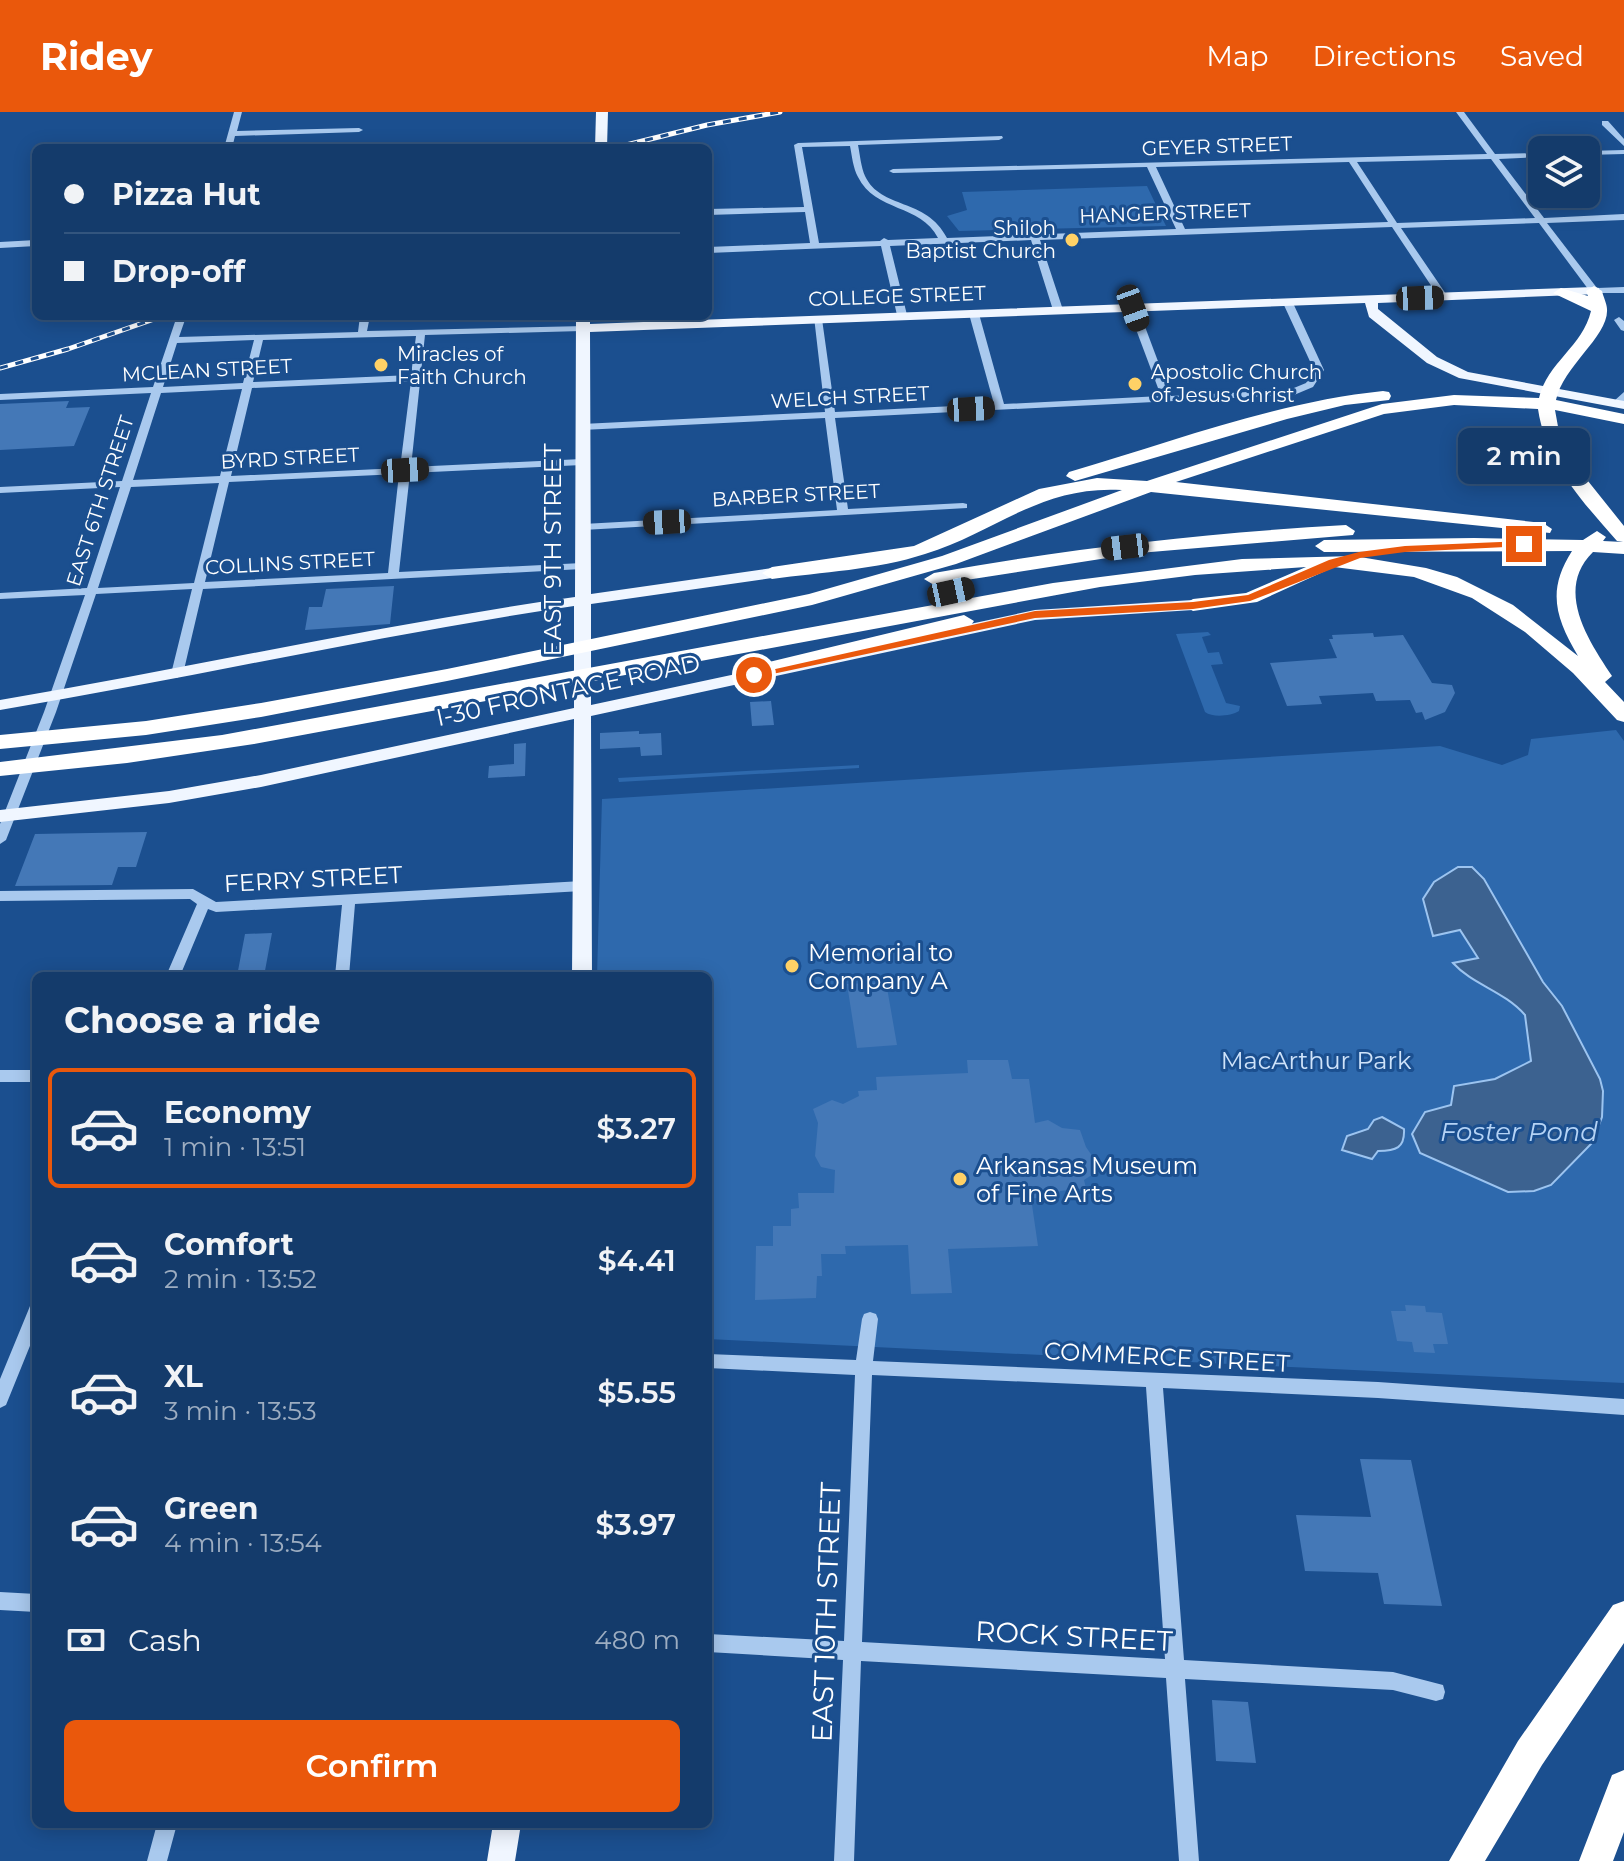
<!DOCTYPE html>
<html lang="en">
<head>
<meta charset="utf-8">
<style>
	body { margin:0; font-family:Montserrat,sans-serif; background:#1d4271; color:#f1f3f6; height:100vh; display:flex; flex-direction:column; font-size:30px; white-space:nowrap }
	* { box-sizing:border-box; margin:0 }
	p { font-size:26px; color:#9dadc1 }
	.icon { flex:none; width:44px; height:44px; fill:none; stroke:currentColor; stroke-width:2; stroke-linecap:round; stroke-linejoin:round }
	.map { position:relative; flex:1; overflow:hidden }
	.panel { position:absolute; left:32px; top:860px; width:680px; height:856px; display:flex; flex-direction:column; background:#143b6b; border-radius:12px; box-shadow:0 4px 20px #0003,0 0 0 2px #33557e }
	.panel>* { flex:none }
	.hud { position:absolute; left:32px; top:32px; width:680px; height:176px; border-radius:12px; box-shadow:0 4px 20px #0003,0 0 0 2px #33557e; display:grid; align-content:center; height:176px; padding:0 32px; background:#143b6b }
	.controls { position:absolute; left:1528px; top:24px; display:grid; gap:16px }
	.controls a { display:grid; place-items:center; width:72px; height:72px; border-radius:12px; background:#143b6b; box-shadow:0 4px 20px #0003,0 0 0 2px #33557e; font-size:40px }
	.end { position:absolute; width:36px; height:36px; margin:-18px; border:10px solid #ea580c; background:#fff; box-shadow:0 0 0 4px #fff }
	.from { border-radius:50% }
	.bubble { position:absolute; height:56px; border-radius:12px; background:#143b6b; box-shadow:0 4px 20px #0003,0 0 0 2px #33557e; font-size:26px; font-weight:600; line-height:56px; text-align:center }
	.car { position:absolute; width:24px; height:48px; margin:-24px -12px; border-radius:10px; box-shadow:0 0 6px 2px #0007; background:linear-gradient(#222 24%,#8ab4d8 0 40%,#222 0 76%,#8ab4d8 0 86%,#222 0) }
	.hud b { display:flex; align-items:center; gap:28px; height:76px; font-size:30px }
	.hud b+b { border-top:2px solid #33557e }
	.hud i { width:20px; height:20px; background:#f1f3f6 }
	ul { padding:0; list-style:none }
	li { display:flex; align-items:center; gap:24px; height:120px; margin:0 16px 12px; padding:0 16px; border:4px solid transparent; border-radius:12px }
	li div { flex:1 }
	li b { display:block; font-size:30px }
	li em { font-style:normal; font-weight:600 }
	li.current { border-color:#ea580c }
	li>.icon { width:72px; height:72px; stroke-width:1.5 }
	h2 { padding:0 32px; font-size:36px; line-height:96px }
	.pay { display:flex; align-items:center; gap:20px; height:88px; padding:0 32px; font-size:30px }
	.pay p { margin-inline-start:auto }
	.primary-button { display:flex; gap:16px; margin-top:auto; padding:16px 32px }
	.primary-button a { flex:1; height:92px; border-radius:12px; background:#ea580c; color:#fff; font-size:32px; font-weight:600; line-height:92px; text-align:center }
	header { display:flex; align-items:center; gap:48px; box-sizing:border-box; height:112px; padding:0 40px; background:#ea580c; color:#fff }
	header strong { font-size:38px }
	nav { display:flex; gap:44px; margin-inline-start:auto; font-size:28px }
	.map>svg:first-child { display:block }
</style>
</head>
<body>
<header>
<strong>Ridey</strong>
<nav><a>Map</a><a>Directions</a><a>Saved</a></nav>
</header>
<div class="map">
<svg width="1624" height="1749" viewBox="0 0 1624 1749">
	<rect width="100%" height="100%" fill="#1b4f8f"/>
	<path fill="#2e69ad" d="M1147,74l19,40 -207,5 -12,-15 20,-6 -5,-18z
		M1208,520l3,3 -9,2 6,16 11,-1 4,12 -12,1 15,38 14,3 -1,5c-8,5 -26,7 -34,1l-29,-78z
		M1616,618l8,11v642l-916,-44v-363h-111l5,-177 838,-53 62,19 26,-10 3,-16z
		M859,653v3l-240,14 -1,-4z"/>
	<path fill="#3c6290" stroke="#9cc4f0" stroke-width="2" d="M1458,755h14l12,12 59,103 19,24 38,73 3,12 -1,26 -10,26 -41,42 -17,6 -26,1 -88,-39 -8,-19 13,-22 26,-7 3,-19 41,-7 36,-18 -6,-46c-21,-24 -52,-30 -72,-52l25,-5 -18,-28 -27,6 -10,-37 11,-17z
		M1382,1005l22,12c1,19 -8,22 -26,22l-6,8 -30,-9 5,-14 21,-7 6,-9z"/>
	<path fill="#4478b7" d="M69,289l-3,7 24,-1 -16,39 -74,4v-46z
		M394,474l-4,38 -85,6 4,-23h13l4,-18z
		M1373,521l1,4 29,-2 29,48 20,2 3,8 -10,19 -20,8 -3,-8 -6,1 -6,-13 -34,1 -3,-8 -54,3 3,8 -35,2 -17,-43 67,-5 -8,-19h4l-1,-4z
		M771,589l3,24 -22,1 -2,-24z
		M639,619v3l22,-1 1,22 -21,1 -1,-9 -40,2v-16z
		M526,631l-1,33 -37,2 1,-12 25,-2v-20z
		M147,720l-11,35h-18l-6,18 -97,1 20,-52z
		M272,821l-8,43h-27l8,-42z
		M886,870l11,63 -40,3 -10,-64z
		M967,948h41l4,19h17l6,44 13,-3 14,8 18,2 6,17 15,22 -17,11 2,8 -26,3 -9,8 -20,-1 7,48 -90,3 4,44 -41,1 -3,-49 -63,1 1,8h-25l1,22h-5l-1,22 -61,2 1,-54h17v-20h18v-17l8,-1 -1,-15h36l1,-23 -14,-3 -6,-11 3,-33 -5,-14 19,-9 11,4 16,-8 -1,-5 19,-1 -1,-13 92,-4z
		M1405,1193l20,1 1,6 16,1 6,31h-15l2,9 -21,-1 -2,-10 -15,-1 -6,-30h15z
		M1360,1347l51,1 31,146 -58,-2 -6,-31 -73,-2 -9,-56 75,2z
		M1212,1588l36,2 8,61 -40,-2z"/>
	<g fill="none" stroke-linecap="round" stroke-linejoin="round">
		<path fill="#a9c9ee" fill-rule="evenodd" d="M234,0h8l-5,19 122,-3 4,2 -4,2 -124,4 -3,12h-8z
			M1456,0h8l31,42 47,-1v4l-43,2 45,59 80,-4v6l-77,3 50,65 27,-1v6h-33l-52,-70 -138,5 47,69 -5,3 -3,-1 -48,-72 -352,13 23,70 -5,3 -5,-3 -22,-70 -141,6 17,69 -5,3 -5,-3 -16,-69 -173,7v-6l102,-4 -5,-31 -97,3v-6l96,-2 -10,-62 4,-2 204,-7 1,2 -4,2 -141,5c2,10 3,22 7,31 16,34 61,21 82,62l229,-9 -29,-62 -254,6 -4,-2 4,-2 594,-15zM850,34c2,10 3,22 8,31 17,35 63,27 80,61l-50,2 -4,-2 -4,3 -61,2 -17,-96zM1491,47l44,59 -138,5 -40,-61zM1349,50l39,60 -203,7 -29,-62z
			M1602,9h6l16,18v7l-22,-21z
			M1624,38v4l-38,1v-4z
			M36,128v6l-36,2v-6z
			M1288,188l5,3 31,67 -11,17 -19,8 -459,23 13,91 115,-6 4,1v4l-384,22 -5,-3 5,-3 254,-14 -12,-92 -243,12 -5,-3 5,-3 243,-12 -11,-95 8,2 13,93 159,-8 -25,-90 5,-3 5,3 25,90 157,-8 -33,-88 5,-3 5,3 33,88 118,-6 17,-7 8,-13 -31,-67z
			M177,204l9,1 -7,20 179,-5 2,-16h10l-3,15 218,-5 2,2 -5,3 -157,4 -14,132 171,-8 5,3 -5,3 -172,8 -11,99 183,-9 6,3 -6,3 -379,20 -20,85 -6,4 -6,-4 21,-85 -96,5 -40,118 -50,128 -6,4v-20l44,-112 41,-117 -85,4v-6l87,-5 33,-101 -120,6v-6l122,-6 29,-88 -151,7v-6l153,-7zM416,224l-5,39 -158,7 10,-42zM254,228l-11,43 -80,4 14,-44zM411,269l-11,87 -169,8 21,-88zM242,277l-22,87 -87,4 28,-87zM399,362l-11,99 -183,9 24,-100zM219,371l-25,100 -96,5 33,-101z
			M1619,205l5,4v10l-3,-1 -7,-10z
			M1624,280v10l-2,3h-8v-4z
			M582,769l7,5 -7,5 -227,13 -6,72h-14l7,-71 -126,7 -8,-3 -28,67h-14l31,-72 -7,-5 -190,2v-10l193,-2 23,13z
			M0,958h36v12h-36z
			M36,1192v27l-30,74 -6,3v-29l28,-68 2,-5z
			M870,1200l6,2 2,5 -5,42 505,21 246,17v16l-246,-17 -215,-10 21,272 209,12 50,13 2,7 -2,7 -7,2 -43,-11 -208,-11 14,182h-20l-13,-183 -305,-17 -7,200h-20l9,-201 -135,-8v-18l136,7 11,-266 -147,-7v-14l148,6 6,-41 2,-5zM872,1263l274,12 19,272 -303,-17z
			M0,1480l36,2v18l-36,-2z
			M157,1712h20l-10,37h-20z"/>
		<path fill="#f0f6ff" fill-rule="evenodd" d="M596,0h12l-1,36h-12z
			M1594,175l5,1v6l-221,9v6l59,48 31,15 156,29v8l-165,-31 -32,-15 -58,-46 -4,-14 -775,29 1,262 181,-26 8,5 -8,5 -181,26v101l444,-95 158,-10 8,5 -8,5 -158,10 -444,96 1,260h-20l2,-257 -313,68 -92,16 -169,19v-12l169,-19 92,-16 313,-67v-102c-192,28 -382,72 -574,104v-10c192,-32 382,-76 575,-103l1,-281h14v8z
			M493,1712h28l-6,37h-28z"/>
		<path fill="#fff" fill-rule="evenodd" d="M1594,174l8,5c1,5 5,13 5,18 2,27 -44,57 -51,91l68,14v10l-69,-14 4,22 13,29 52,65v28l-31,-2c-39,38 -4,89 19,124l-7,6 19,20v20l-7,-2 -44,-47 -48,-41 -53,-34 -58,-21 -80,-10 -77,35 -64,9 -10,-6 10,-6 53,-6 60,-26 -111,8 -95,12 -846,157 -127,19 -127,13v-14l222,-27 831,-152 189,-24 112,-3 72,12 31,9 56,28 65,51c-23,-39 -31,-66 -6,-105l-248,1 -9,-6 9,-6 150,-2 109,2 14,-9 9,6 -3,4 20,1 -6,-1c-35,-40 -71,-78 -79,-132l-84,-4 -70,9 -208,68 367,41 9,6 -2,4 -399,-41 -195,72 -144,41 -365,76 -186,36 -115,18 -146,14v-14l146,-14 115,-18 186,-34 362,-75 133,-38 180,-66c-81,-5 -126,42 -197,64 -49,16 -103,18 -153,25l-10,-6 10,-6 142,-21 125,-57 58,-11 50,3 235,-77 72,-9 85,3c8,-35 44,-52 52,-87l-38,-18 8,-5 27,8 -2,-5z
			M1383,279l6,1 2,4 -2,4 -44,5 -58,14 -212,62 -9,-5 3,-4c102,-30 207,-70 314,-81z
			M1346,413l9,6 -2,4 -214,18 -205,32 -10,-6 10,-6c137,-25 273,-40 412,-48z
			M964,503l10,6 -3,4 -188,46 -13,6 -10,-6 9,-9z
			M1624,1489v42l-82,122 -57,96h-36l69,-120 95,-136z
			M1624,1658v62l-11,29h-34l33,-86z"/>
		<g stroke="#fff" stroke-width="5">
			<path id="rail" d="M614,36l93,-23 73,-13
				M0,256l68,-19 95,-33"/>
		</g>
		<use href="#rail" stroke="#1b4f8f" stroke-width="3" stroke-dasharray="8" stroke-linecap="butt"/>
	</g>
	<path fill="#ea580c" d="M1524,429l3,1v4l-122,6 -45,6 -110,43 -57,8 -158,9 -281,60 -5,-3 286,-64 158,-9 55,-7 81,-35 30,-8 46,-6z"/>
	<g fill="#ffd166" stroke="#1b4f8f" stroke-width="3">
		<circle cx="1072" cy="128" r="8"/>
		<circle cx="381" cy="253" r="8"/>
		<circle cx="1135" cy="272" r="8"/>
		<circle cx="792" cy="854" r="8"/>
		<circle cx="960" cy="1067" r="8"/>
	</g>
	<g text-anchor="middle" dominant-baseline="central" stroke-width="6" stroke-linejoin="round" paint-order="stroke">
		<g font-size="20" fill="#fff" stroke="#1b4f8f">
			<text transform="translate(1217 34) rotate(-2)">GEYER STREET</text>
			<text transform="translate(1165 101) rotate(-2)">HANGER STREET</text>
			<text transform="translate(897 184) rotate(-2)">COLLEGE STREET</text>
			<text transform="translate(207 258) rotate(-3)">MCLEAN STREET</text>
			<text transform="translate(850 285) rotate(-3)">WELCH STREET</text>
			<text transform="translate(290 346) rotate(-3)">BYRD STREET</text>
			<text transform="translate(796 383) rotate(-3)">BARBER STREET</text>
			<text transform="translate(100 389) rotate(-72)">EAST 6TH STREET</text>
			<text transform="translate(290 451) rotate(-3)">COLLINS STREET</text>
		</g>
		<g font-size="20" fill="#fff" stroke="#1b4f8f" text-anchor="start">
			<text x="1056" y="116" text-anchor="end">Shiloh<tspan x="1056" dy="23">Baptist Church</tspan></text>
			<text x="397" y="242">Miracles of<tspan x="397" dy="23">Faith Church</tspan></text>
			<text x="1151" y="260">Apostolic Church<tspan x="1151" dy="23">of Jesus Christ</tspan></text>
		</g>
		<g font-size="24" fill="#fff" stroke="#1b4f8f">
			<text transform="translate(552 438) rotate(-90)">EAST 9TH STREET</text>
			<text transform="translate(568 578) rotate(-12)">I-30 FRONTAGE ROAD</text>
			<text transform="translate(313 767) rotate(-3)">FERRY STREET</text>
			<text transform="translate(1167 1245) rotate(3)">COMMERCE STREET</text>
		</g>
		<g font-size="24" fill="#fff" stroke="#1b4f8f" text-anchor="start">
			<text x="808" y="840">Memorial to<tspan x="808" dy="28">Company A</tspan></text>
			<text x="976" y="1053">Arkansas Museum<tspan x="976" dy="28">of Fine Arts</tspan></text>
		</g>
		<g font-size="24" fill="#cfe3fa" stroke="#1b4f8f">
			<text x="1316" y="948">MacArthur Park</text>
		</g>
		<g font-size="26" font-style="italic" fill="#b5d3f5" stroke="#1b4f8f">
			<text x="1519" y="1020">Foster Pond</text>
		</g>
		<g font-size="28" fill="#fff" stroke="#1b4f8f">
			<text transform="translate(826 1500) rotate(-88)">EAST 10TH STREET</text>
			<text transform="translate(1074 1524) rotate(3)">ROCK STREET</text>
		</g>
	</g>
</svg>
<div class="controls">
<a><svg class="icon" aria-label="layers" viewBox="0 0 24 24"><path d="M12 4l9 5-9 5-9-5zM3 14l9 5 9-5"/></svg></a>
</div>
<i class="end from" style="left:754px;top:563px"></i>
<i class="end" style="left:1524px;top:432px"></i>
<div class="bubble" style="left:1458px;top:316px;width:132px">2 min</div>
<i class="car" style="left:1420px;top:186px;rotate:88deg"></i>
<i class="car" style="left:1133px;top:196px;rotate:160deg"></i>
<i class="car" style="left:971px;top:297px;rotate:87deg"></i>
<i class="car" style="left:405px;top:358px;rotate:87deg"></i>
<i class="car" style="left:667px;top:410px;rotate:267deg"></i>
<i class="car" style="left:1125px;top:435px;rotate:263deg"></i>
<i class="car" style="left:951px;top:480px;rotate:78deg"></i>
<div class="hud">
<b><i class="from"></i>Pizza Hut</b>
<b><i></i>Drop-off</b>
</div>
<section class="panel">
<h2>Choose a ride</h2>
<ul>
<li class="current"><svg class="icon" aria-label="car" viewBox="0 0 24 24"><path d="M5 17H2v-5l4-1 3-4h7l3 4 3 1v5h-3M9 17h6M6 11h13"/><circle cx="7" cy="17" r="2"/><circle cx="17" cy="17" r="2"/></svg><div><b>Economy</b><p>1 min · 13:51</p></div><em>$3.27</em></li>
<li><svg class="icon" aria-label="car" viewBox="0 0 24 24"><path d="M5 17H2v-5l4-1 3-4h7l3 4 3 1v5h-3M9 17h6M6 11h13"/><circle cx="7" cy="17" r="2"/><circle cx="17" cy="17" r="2"/></svg><div><b>Comfort</b><p>2 min · 13:52</p></div><em>$4.41</em></li>
<li><svg class="icon" aria-label="car" viewBox="0 0 24 24"><path d="M5 17H2v-5l4-1 3-4h7l3 4 3 1v5h-3M9 17h6M6 11h13"/><circle cx="7" cy="17" r="2"/><circle cx="17" cy="17" r="2"/></svg><div><b>XL</b><p>3 min · 13:53</p></div><em>$5.55</em></li>
<li><svg class="icon" aria-label="car" viewBox="0 0 24 24"><path d="M5 17H2v-5l4-1 3-4h7l3 4 3 1v5h-3M9 17h6M6 11h13"/><circle cx="7" cy="17" r="2"/><circle cx="17" cy="17" r="2"/></svg><div><b>Green</b><p>4 min · 13:54</p></div><em>$3.97</em></li>
</ul>
<div class="pay"><svg class="icon" aria-label="cash" viewBox="0 0 24 24"><path d="M3 7h18v10H3z"/><circle cx="12" cy="12" r="2"/></svg>Cash<p>480 m</p></div>
<div class="primary-button"><a>Confirm</a></div>
</section>
</div>
</body>
</html>
